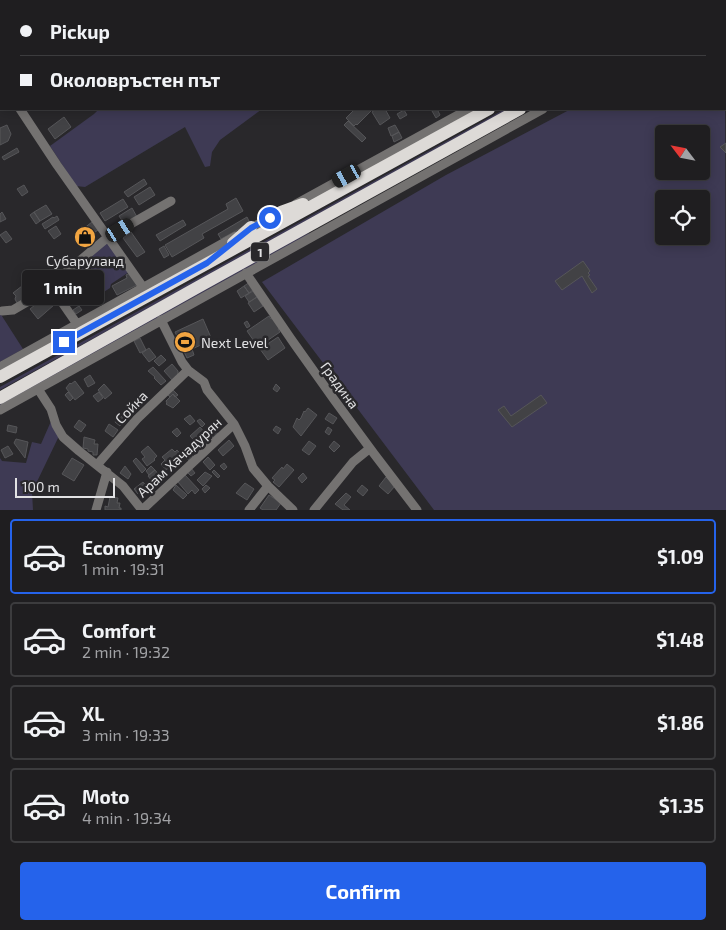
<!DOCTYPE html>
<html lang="en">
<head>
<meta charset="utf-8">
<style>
	body { margin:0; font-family:"Exo 2",sans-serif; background:#272729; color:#f1f3f6; height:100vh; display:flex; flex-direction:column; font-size:19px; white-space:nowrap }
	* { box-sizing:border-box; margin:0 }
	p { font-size:16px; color:#a1a2a5 }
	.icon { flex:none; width:28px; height:28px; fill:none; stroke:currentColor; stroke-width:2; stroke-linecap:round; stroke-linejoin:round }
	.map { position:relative; height:510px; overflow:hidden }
	.drawer { display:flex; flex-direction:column; background:#1f1e20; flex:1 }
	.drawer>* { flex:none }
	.top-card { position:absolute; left:0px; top:0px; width:726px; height:110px; box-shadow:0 2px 12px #0003,0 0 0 1px #3c3c3e; display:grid; align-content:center; height:110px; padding:0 20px; background:#1f1e20 }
	.needle { width:32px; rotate:302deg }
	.tools { position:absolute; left:655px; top:125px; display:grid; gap:10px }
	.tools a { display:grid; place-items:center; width:55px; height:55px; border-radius:5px; background:#1f1e20; box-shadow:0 2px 12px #0003,0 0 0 1px #3c3c3e; font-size:25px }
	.scale { position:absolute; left:15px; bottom:12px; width:100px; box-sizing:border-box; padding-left:5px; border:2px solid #e2e2e4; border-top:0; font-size:14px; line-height:18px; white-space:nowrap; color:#e2e2e4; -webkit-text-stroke:4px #29282b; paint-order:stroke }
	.end { position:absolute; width:22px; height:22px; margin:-11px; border:6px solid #2563eb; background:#fff; box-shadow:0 0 0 2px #fff }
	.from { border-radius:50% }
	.bubble { position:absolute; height:35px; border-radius:5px; background:#1f1e20; box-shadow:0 2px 12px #0003,0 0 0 1px #3c3c3e; font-size:16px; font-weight:700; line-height:35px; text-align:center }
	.car { position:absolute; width:15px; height:30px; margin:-15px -8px; border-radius:6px; box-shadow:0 0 4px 1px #0007; background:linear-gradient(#222 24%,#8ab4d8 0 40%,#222 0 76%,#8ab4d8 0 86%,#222 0) }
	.top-card b { display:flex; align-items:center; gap:18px; height:48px; font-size:19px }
	.top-card b+b { border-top:1px solid #3c3c3e }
	.top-card i { width:12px; height:12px; background:#f1f3f6 }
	ul { padding:9px 0 0; list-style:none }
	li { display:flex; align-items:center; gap:15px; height:75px; margin:0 10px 8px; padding:0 10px; border:2px solid #3c3c3e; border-radius:5px }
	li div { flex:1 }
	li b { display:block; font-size:19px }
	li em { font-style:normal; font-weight:700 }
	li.selected { border-color:#2563eb }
	li>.icon { width:45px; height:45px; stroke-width:1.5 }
	.button { display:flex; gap:10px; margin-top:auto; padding:10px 20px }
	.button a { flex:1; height:58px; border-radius:5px; background:#2563eb; color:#fff; font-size:20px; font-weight:700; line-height:58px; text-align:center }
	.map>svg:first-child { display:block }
</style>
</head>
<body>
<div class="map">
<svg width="726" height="510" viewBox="0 0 726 510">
	<rect width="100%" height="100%" fill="#29282b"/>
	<path fill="#3e3a54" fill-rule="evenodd" d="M246,0h180l-1,1z
		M725,26l1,484h-292l-172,-228 184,-107 125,-66h154zM664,134h37v37h-37zM664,199h37v37h-37z
		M99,109h163l-42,31 -8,12 -2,14 -5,1 -20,-40 -100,60 -9,-1 -26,-40 44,-32z
		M505,109h4l-509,281v-3z
		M309,233v2l-309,171v-4l295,-163z
		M107,241l22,31 -18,12 -1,4 -20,13 -3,-4 8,-7 -18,-25z
		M0,313l23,36 -23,13z
		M52,419l7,17 -27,56 1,18h-33v-52l2,3 24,2 6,-21 9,2z"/>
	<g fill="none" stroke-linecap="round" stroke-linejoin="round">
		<path stroke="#0e0a20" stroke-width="2" d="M259,0l1,1"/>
	</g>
	<path fill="#424245" stroke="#565659" d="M609,0h20v1h-22z
		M355,109h18l-16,16 -1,-1 -2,2 -8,-8z
		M376,109h9l5,9 -10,7 -8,-13z
		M437,109l3,6 -4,3 -4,-7z
		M404,110l3,5 -7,4 -3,-5z
		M64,117l7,10 -16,12 -7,-10z
		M348,121l18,17 -4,4 -18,-17z
		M7,125l4,9 -3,7 -8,4v-17z
		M395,125l4,7 -8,4 -3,-8z
		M399,132l3,6 -8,4 -2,-6z
		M726,143v10l-6,-6z
		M17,148l2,4 -15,8 -2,-3z
		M144,179l3,5 -19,13 -4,-5z
		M24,185l4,7 -6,4 -5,-7z
		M150,187l5,8 -16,10 -5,-8z
		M236,198l7,13 -41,23 2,4 -32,19 -7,-12 63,-36 -2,-5z
		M123,199l5,8 -23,14 -5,-8z
		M46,205l6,9 -12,7 -6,-9z
		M132,208l5,9 -12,8 -6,-9z
		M2,212l4,7 -6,3v-8z
		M34,212l6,9 -4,3 -6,-9z
		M57,216l2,4 -14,9 -3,-5 11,-7 1,1z
		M247,217l3,6 -29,16 -3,-5z
		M183,220l3,5 -26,16 -4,-6z
		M92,222l6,8 -10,7 -5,-8z
		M56,226l5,8 -7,5 -6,-8z
		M6,231l6,8 -6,4 -6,-8z
		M131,232l14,20 -8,5 -14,-19z
		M164,246l5,9 -5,3 -5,-9z
		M119,259l4,5 -4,3 -4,-6z
		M583,261l7,10 -2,2 2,2 -2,1 9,13 -5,4 -10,-17 -20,14 -7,-9z
		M80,271l9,11 -9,7 -9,-12z
		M130,273l7,12 -20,10 -5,-9 15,-8 -1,-3z
		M36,275l8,10 -23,17 -4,1 -2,-4 1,-3 -3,-3z
		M69,279l12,16 -9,7 -13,-16z
		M250,282l4,7 -5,4 -5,-7z
		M244,286l5,7 -8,5 -4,-7z
		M253,291l4,6 -8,5 -4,-6z
		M46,296l8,9 -16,14 -8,-10z
		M83,296l3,4 -4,3 -3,-4z
		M257,297l6,9 -9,6 -6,-9z
		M79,306l3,4 -6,4 -3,-4z
		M269,316l2,3 2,-1 7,10 -2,1 2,3 -22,15 -11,-16z
		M203,319l9,21 -20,9 2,6 -7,3 -12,-26z
		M247,321l3,5 -3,2 -3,-5z
		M278,337l7,11 -17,12 -8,-11z
		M140,338l6,12 -6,3 -6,-12z
		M149,348l7,9 -7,5 -7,-9z
		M161,355l5,5 -7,6 -5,-5z
		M172,364l6,7v5l-5,5 -9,-10z
		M153,367l13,14 -5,4 -7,-7 1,-1 -7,-6z
		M90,375l5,8 -7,4 -4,-8z
		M75,381l9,12 -9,7 -9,-12 4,-5 1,1z
		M104,384l8,9 -7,6 -7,-9z
		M276,384l4,4 -3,4 -4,-3z
		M172,389l6,6 -3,2 -2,-3 -3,3 -3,-3z
		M68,392l5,6 -3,3 -5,-6z
		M99,392l4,6 -5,4 -5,-6z
		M173,394l7,7 -7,7 -7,-4 1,-1 -1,-2z
		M541,395l6,8 -35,24 -14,-17 6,-4 7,10z
		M308,408l9,7 -16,21 -8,-9 4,-9 2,2 2,-2 3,-7 1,1z
		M329,413l8,5 -4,6 -8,-5z
		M120,415l5,5 -5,6 -5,-4z
		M190,415l5,6 -5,4 -6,-6z
		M200,419l5,5 -3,3 -5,-6z
		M79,420l7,5 -5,7 -7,-5z
		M109,424l9,6 -5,7 -8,-6z
		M8,425l9,2 -1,6 -9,-2z
		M276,426l5,3 -3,5 -5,-4z
		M200,427l10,12 -9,9 -11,-12z
		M328,427l4,3 -3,5 -4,-3z
		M177,428l4,5 -4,4 -5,-5z
		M213,428l5,6 -5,4 -5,-6z
		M84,437l11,3 -1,4h4l-1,11h-4v-3l-5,-1v-2l-5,-1z
		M16,439l12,3 -3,16 -11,-15z
		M229,440l5,6 -11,10 -5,-6z
		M309,441l7,5 -7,9 -7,-5z
		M334,441l6,5 -6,6 -5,-5z
		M8,446l5,8 -8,4 -4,-8z
		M148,446l9,10 -3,3 1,1 -8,6 -5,-7 3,-2 -4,-5z
		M172,449l3,3 2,-2 6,7 -17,13 -5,-6 4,-4 -3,-3z
		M188,450l5,7 -4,4 -6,-7z
		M208,457l7,8 -5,5 -7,-8z
		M72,458l12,7 -10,16 -12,-7z
		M136,458l10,11 -4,4 -9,-12z
		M224,463l3,4 -3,3 -4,-4z
		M287,464l7,6 -15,17 -6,-5 2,-2 -3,-2 10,-11 1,2z
		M125,466l6,8 -3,5 -8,-6z
		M151,466l4,4 -6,5 -3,-4z
		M191,468l4,5 -4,3 -4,-4z
		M155,470l8,10 -7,6 -8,-10z
		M214,470l6,6 -2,2 -6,-6z
		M205,472l7,4 -9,10 -6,-6z
		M303,473l4,5 -5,5 -4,-5z
		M185,475l14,15 -4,4 -3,-4 -4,4 -10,-12z
		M386,477l9,9 -7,8 -9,-8z
		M143,482l4,5 -9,7 -4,-5z
		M245,483l9,6 -7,11 -11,-7z
		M176,485l11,10 -4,4 -10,-9z
		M206,485l4,3 -5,5 -3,-4z
		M362,485l6,5 -5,6 -6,-5z
		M346,493l5,4 -7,8 6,5h-7l-8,-6z
		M269,495l12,8 -5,7h-13l-3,-2z
		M110,497l8,1 -1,5h3l-1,5h2v2h-16v-4l3,1z"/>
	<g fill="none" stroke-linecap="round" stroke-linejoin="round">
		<path stroke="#747271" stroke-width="9" d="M243,0l1,1
			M665,1l3,-1
			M725,8h1
			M0,77l1,3
			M20,109l37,56 86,122
			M296,204l173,-95
			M247,230l38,-20
			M246,273c54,81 111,160 171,237
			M51,285l1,3 25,36
			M2,311l11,-1 19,-11 19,-14 57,-48 63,-36
			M161,320l21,42 6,8 16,12 3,8 27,34 11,22 8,22 15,18 25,24
			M0,367l236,-131
			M38,389l13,20 5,16 7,12 16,14 44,35 19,24
			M0,410l543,-301
			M97,465l40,-46 51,-49
			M96,510l11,-38
			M142,510l92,-86
			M249,510l19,-24
			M314,510l39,-48 16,-13"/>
		<path stroke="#dddad7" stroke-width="12" d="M685,1l2,-1
			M715,1l3,-1
			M281,212l22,-8
			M233,243l18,-16
			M0,377l489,-268
			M0,398l198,-111 322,-178"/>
	</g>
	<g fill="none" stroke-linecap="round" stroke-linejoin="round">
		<path stroke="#2563eb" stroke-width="6" d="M64,342l143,-79 44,-35 19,-10"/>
	</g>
	<defs>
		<g id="shop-disc" transform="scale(1.125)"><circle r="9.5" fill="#f2a541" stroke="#29282b"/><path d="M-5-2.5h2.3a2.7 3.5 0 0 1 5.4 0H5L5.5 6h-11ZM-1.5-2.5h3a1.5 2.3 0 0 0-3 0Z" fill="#111"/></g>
		<g id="stadium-disc" transform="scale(1.125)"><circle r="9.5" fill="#f2a541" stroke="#29282b"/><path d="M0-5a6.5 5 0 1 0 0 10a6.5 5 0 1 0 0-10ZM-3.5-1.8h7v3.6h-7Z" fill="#111"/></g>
	</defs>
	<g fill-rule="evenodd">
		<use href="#shop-disc" x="85" y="237"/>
		<use href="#stadium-disc" x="185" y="342"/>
	</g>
	<g text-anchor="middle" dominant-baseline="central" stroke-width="5" stroke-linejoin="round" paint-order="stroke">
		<rect fill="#29282b" stroke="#aaaaac" stroke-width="1" x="251" y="242.5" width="18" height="19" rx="4"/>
		<g font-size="12" font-weight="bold" fill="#e2e2e4">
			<text x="260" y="252">1</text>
		</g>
		<g font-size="14" fill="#e2e2e4" stroke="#29282b">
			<text x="85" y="260">Субаруланд</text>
			<text x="201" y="342" text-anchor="start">Next Level</text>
		</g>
		<g font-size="14" fill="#e2e2e4" stroke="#29282b">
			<text transform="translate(340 385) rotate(54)">Градина</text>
			<text transform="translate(131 407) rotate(-46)">Сойка</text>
			<text transform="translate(179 457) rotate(-43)">Арам Хачадурян</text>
		</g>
	</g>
</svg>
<div class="tools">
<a><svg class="needle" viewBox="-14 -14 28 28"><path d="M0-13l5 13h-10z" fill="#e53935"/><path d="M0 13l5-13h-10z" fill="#a1a2a5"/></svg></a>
<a><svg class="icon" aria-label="locate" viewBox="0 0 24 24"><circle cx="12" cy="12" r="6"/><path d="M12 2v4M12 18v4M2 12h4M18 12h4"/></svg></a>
</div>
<div class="scale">100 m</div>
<i class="end from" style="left:270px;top:218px"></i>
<i class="end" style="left:64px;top:342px"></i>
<div class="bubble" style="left:22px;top:270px;width:82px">1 min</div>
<i class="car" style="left:347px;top:176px;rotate:241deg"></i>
<i class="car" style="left:120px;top:230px;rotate:59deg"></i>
<div class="top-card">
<b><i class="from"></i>Pickup</b>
<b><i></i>Околовръстен път</b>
</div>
</div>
<section class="drawer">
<ul>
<li class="selected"><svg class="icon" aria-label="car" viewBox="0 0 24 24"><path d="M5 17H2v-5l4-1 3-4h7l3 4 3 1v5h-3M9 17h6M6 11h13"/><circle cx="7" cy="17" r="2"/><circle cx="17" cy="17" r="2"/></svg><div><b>Economy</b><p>1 min · 19:31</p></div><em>$1.09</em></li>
<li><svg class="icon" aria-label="car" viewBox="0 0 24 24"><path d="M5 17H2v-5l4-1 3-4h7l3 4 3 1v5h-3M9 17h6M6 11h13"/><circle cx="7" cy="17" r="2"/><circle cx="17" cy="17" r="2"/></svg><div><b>Comfort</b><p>2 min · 19:32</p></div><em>$1.48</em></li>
<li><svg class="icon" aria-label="car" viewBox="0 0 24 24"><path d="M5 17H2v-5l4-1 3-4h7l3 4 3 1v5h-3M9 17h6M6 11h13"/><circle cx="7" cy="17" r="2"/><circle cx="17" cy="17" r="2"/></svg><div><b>XL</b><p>3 min · 19:33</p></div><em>$1.86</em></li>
<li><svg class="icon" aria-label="car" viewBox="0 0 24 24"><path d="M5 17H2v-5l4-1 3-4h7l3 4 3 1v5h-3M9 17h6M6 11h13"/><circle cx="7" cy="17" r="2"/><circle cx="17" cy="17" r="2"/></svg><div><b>Moto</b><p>4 min · 19:34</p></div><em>$1.35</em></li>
</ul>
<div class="button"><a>Confirm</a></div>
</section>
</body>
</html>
